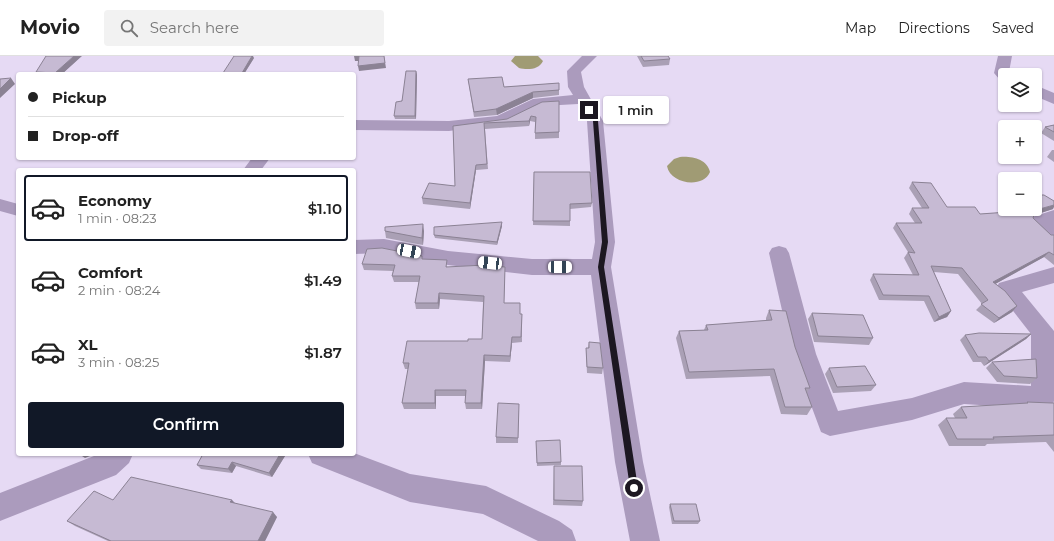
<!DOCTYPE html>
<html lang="en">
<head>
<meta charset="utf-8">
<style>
	body { margin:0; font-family:Montserrat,sans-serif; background:#f2f2f2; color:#222; height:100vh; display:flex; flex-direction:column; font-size:15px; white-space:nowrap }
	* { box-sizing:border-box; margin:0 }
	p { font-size:13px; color:#767676 }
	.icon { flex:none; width:22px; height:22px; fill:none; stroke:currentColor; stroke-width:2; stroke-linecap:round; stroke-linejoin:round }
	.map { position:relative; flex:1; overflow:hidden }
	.details { position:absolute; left:16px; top:112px; width:340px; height:288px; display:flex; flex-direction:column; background:#fff; border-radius:4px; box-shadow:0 1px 3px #0004 }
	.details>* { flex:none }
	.hud { position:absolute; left:16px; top:16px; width:340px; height:88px; border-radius:4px; box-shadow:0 1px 3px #0004; display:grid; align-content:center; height:88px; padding:0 12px; background:#fff }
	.fabs { position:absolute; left:998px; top:12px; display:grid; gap:8px }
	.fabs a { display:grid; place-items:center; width:44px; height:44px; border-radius:4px; background:#fff; box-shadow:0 1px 3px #0004; font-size:20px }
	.end { position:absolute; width:18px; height:18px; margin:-9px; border:5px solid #1c1721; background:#fff; box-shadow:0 0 0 2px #fff }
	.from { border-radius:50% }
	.bubble { position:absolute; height:28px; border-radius:4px; background:#fff; box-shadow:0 1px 3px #0004; font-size:13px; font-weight:600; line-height:28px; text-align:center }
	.car { position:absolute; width:12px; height:24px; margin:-12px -6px; border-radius:5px; box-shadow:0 0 3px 1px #0007; background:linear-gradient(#fff 24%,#345 0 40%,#fff 0 76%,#345 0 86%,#fff 0) }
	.hud b { display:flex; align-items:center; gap:14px; height:38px; font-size:15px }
	.hud b+b { border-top:1px solid #e0e0e0 }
	.hud i { width:10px; height:10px; background:#222 }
	ul { padding:7px 0 0; list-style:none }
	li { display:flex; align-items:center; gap:12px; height:66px; margin:0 8px 6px; padding:0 4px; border:2px solid transparent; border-radius:4px }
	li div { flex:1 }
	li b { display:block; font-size:15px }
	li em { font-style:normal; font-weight:600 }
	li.selected { border-color:#111827 }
	li>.icon { width:36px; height:36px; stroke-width:1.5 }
	.button { display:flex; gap:8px; margin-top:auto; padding:8px 12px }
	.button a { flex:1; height:46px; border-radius:4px; background:#111827; color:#fff; font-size:16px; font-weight:600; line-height:46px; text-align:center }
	header { display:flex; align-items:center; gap:24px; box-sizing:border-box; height:56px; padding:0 20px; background:#fff; border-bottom:1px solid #e0e0e0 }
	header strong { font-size:19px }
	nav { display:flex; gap:22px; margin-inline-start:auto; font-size:14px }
	.search { width:280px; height:36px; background:#f2f2f2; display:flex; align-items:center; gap:10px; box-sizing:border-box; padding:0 14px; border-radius:4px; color:#767676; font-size:15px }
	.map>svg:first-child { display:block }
</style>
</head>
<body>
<header>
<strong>Movio</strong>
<div class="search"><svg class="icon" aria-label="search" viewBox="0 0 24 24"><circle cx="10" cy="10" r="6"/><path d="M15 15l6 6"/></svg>Search here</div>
<nav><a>Map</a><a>Directions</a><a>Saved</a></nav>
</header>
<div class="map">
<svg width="1054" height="485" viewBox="0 0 1054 485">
	<rect width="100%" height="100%" fill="#e6daf4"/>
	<path fill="#a09b74" d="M515,0h23l5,5c-4,9 -16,9 -24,7l-8,-7z
		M680,101c12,-1 27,2 30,15 -7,17 -40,12 -43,-6l7,-7z"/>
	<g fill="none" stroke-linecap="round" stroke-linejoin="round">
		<path fill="#ab9bbd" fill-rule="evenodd" d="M582,0h15l-16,16 3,15 19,34 12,121 -4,25 32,195 17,79h-30l-15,-79 -24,-187h-59l-84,-10 -64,-12 -30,1v-14l30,-1 64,12 84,8h60l3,-17 -8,-121 -9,-17 -36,2 -35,17 -58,8 -95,-1v-10l95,1 48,-5 36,-17 40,-4 -5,-8 -1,-16z
			M998,0h14l-3,16 2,3h-6v6l-5,-1 -6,-7z
			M1035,29l19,8v11l-19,-8z
			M252,102h18l-9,12h-18z
			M0,143l18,5v12l-18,-5z
			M1054,154v31l-7,-2 -18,-17 3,-5z
			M779,190l7,2 3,5 27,101 22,57 74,-13 52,-16 67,4v-52l-35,-45 3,-6 55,-16v16l-32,9 32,39v70l-2,5 -9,3 -79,-5 -52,16 -82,16 -9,-4 -29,-78 -23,-101 3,-5z
			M354,397l56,21 76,12 73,35 13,9 4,11h-38l-55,-27 -73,-12 -98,-39 -4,-9z
			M99,398h34l-4,9 -13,12 -116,46v-28z"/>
	</g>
	<path fill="#aaa0b5" d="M637,0h31l2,3 -1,6 -26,2z
		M254,2l-10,16h-20l-1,-1z
		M77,4l-15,14h-25l-1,-2z
		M416,15l1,4 -1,44h-21l-1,-3z
		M468,23l36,8 55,-4v12l-26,3 -36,17 -23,2z
		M542,46l17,30v6l-24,1v-17l-5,-1 -1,5 -44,3 3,40 -12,1 -6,39 -47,-5 -1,-6 33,-12 -2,-60 54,-7z
		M1054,69v16l-13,-8 4,-6z
		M1052,94h2v12l-7,-5z
		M534,116l58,31 -1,4 -21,2v17l-37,-1z
		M912,126l35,25 33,7 47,-3 -2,-2h28l-19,6 -1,3 18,17h3v30l-10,-8 -49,27 22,22 -5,6 -18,11 -18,-13 6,-6 -24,-30 -24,-2 17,39 -4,6 -13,5 -10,-21 -45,-1 -9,-20 3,-6 40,1 -9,-17 4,-6 -15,-24 3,-5h19l-6,-9 3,-6h10l-13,-20z
		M502,170l-5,19 -62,-7 -1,-3z
		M385,175h39l-1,14 -37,-7z
		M422,203l26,8 57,6 -1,30 16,11h2v28l-10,1 -2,19 -25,-1 -3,48h-16l-1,-6 1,-7h-30v13h-32l-2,-6 6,-34h-3l-2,-6 65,-22 14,-2 1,-37 -43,-3 -1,10h-23l-1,-6 4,-21h-25l-2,-6 1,-5 -29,-1 -2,-6z
		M769,254l26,37 15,41 -3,5 5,14 -5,8 -26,-1 -11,-38 -84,3 -10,-41 3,-7 25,-1 2,-5 60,-4v-3z
		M812,257l61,25 -4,7 -55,-3 -6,-23z
		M1031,278l-5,5 -42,27 -3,-4h-8l-13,-22 5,-5z
		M589,286l14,26 -1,6 -15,-1 -1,-19v-6h2z
		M992,306l45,16 -7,6 -33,-2 -11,-14z
		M829,312l47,17 -5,6 -38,2 -8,-19z
		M1027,346l25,1h2v49l-8,-10 -59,2 -2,2h-36l-11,-21 8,-7h9l-2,-4 8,-7 64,-4z
		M519,354l-1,33h-22v-6z
		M536,385l25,21v3l-24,1z
		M203,398h80l2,2 -13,21 -36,-11 -4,7 -31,-4 -4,-4z
		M554,410l29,35 -1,5 -29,-1z
		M113,444h119l4,4 41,13 -12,24h-157l-33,-15 -8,-5z
		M670,448l30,17 -2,3h-26l-3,-17z"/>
	<path fill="#8b8294" d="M74,0h8l-20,18h-6l-1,-1z
		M252,0h1l1,2 -10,16h-2v-1z
		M354,0h5l1,5h-5z
		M384,0l2,12 -27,3 -1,-5z
		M416,15l1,4 -1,44 -1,-3z
		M11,22l4,6 -15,14v-9z
		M533,36v6l-36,17 -1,-6z
		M531,60l-2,10v-5z
		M476,109v5l-6,39v-6z
		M1054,149v2l-1,2 -21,7 4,-6z
		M502,166v4l-5,19v-3z
		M423,168l1,7 -1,14 -1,-7z
		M1049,196l-5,5 -56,31 5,-6z
		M439,237l1,6 -1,10 -1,-6z
		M1017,250l-5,6 -18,11 5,-5z
		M951,255l-4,6 -13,5 5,-5z
		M1031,278l-5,5 -42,27 5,-5z
		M512,281v6l-2,19v-6z
		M484,299l1,6 -3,48 -1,-6z
		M435,334l1,6v13l-1,-6z
		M79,398h16l-10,4z
		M280,398h3l2,2 -13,21 -3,-4z
		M232,406l4,4 -4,7 -4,-4z
		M232,444l4,5 -6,-3z
		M273,456l4,5 -12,24h-7z"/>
	<path fill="#c6bad3" stroke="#8b8294" d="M46,0h28l-19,17 -19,-1z
		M234,0h18l-10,17h-19z
		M359,0h25l1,7 -27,3z
		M641,0h27l2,3 -26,2z
		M406,15h10l-1,45h-21l2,-14 6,-1z
		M502,21l2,10 55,-4v7l-26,2 -37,17 -22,3 -6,-33z
		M11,22l-11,11v-10z
		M559,45v31l-24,1 1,-16 -5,-1 -2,5 -45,2 3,41 -11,1 -6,38 -48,-5 7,-15 26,3 -2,-60 54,-7 35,-17z
		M1054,69v7l-9,-5z
		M534,116h56l2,31 -22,1v17h-37z
		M912,126l19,1 16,24h28l5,7 56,-4 -1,-1v-14h9l10,6v4l-18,5 -3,8 18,17h3v20l-5,-3 -56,30 12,9 12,15 -18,12 -18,-14 7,-4 -26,-32 -31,-2 20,45 -12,6 -10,-21 -46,-1 -10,-21 46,1 -11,-23 7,1 -19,-30h26l-10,-15h17z
		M502,166l-5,20 -63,-7v-8z
		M423,168l-1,14 -37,-7v-4z
		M382,192l40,8v3l25,1 -1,7 39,-2 20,2 -1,36h16v11h2l-1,23h-9l-2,19 -26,-1 -3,48h-16l1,-13h-31v13h-33l7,-40h-6l4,-22h61v-2h14l2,-43 -45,-3 -1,10h-23l5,-27h-28l3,-11 -33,-1 5,-15z
		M769,254l17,1 9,36 15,41h-5l7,19h-27l-11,-38 -85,3 -10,-41 29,-1 -2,-5 66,-5z
		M812,257l51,2 10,23 -55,-2z
		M979,277l52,1 -42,27 -3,-4h-8l-13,-22z
		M589,286l11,1 3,25 -16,-1 -1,-19h3z
		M1036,303l1,19 -33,-2 -12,-14z
		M865,310l11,19 -39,2 -8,-19z
		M1027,346l25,1h2v32l-61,2 1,2h-37l-11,-21h21l-6,-11 67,-4z
		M498,347l21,1 -1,34 -22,-1z
		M560,384l1,22 -24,1 -1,-22z
		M203,398h77l-11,19 -37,-11 -4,7 -31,-4z
		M554,410h28l1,35 -29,-1z
		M131,421l101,23 -2,2 43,10 -15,29h-147l-44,-20 27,-30 19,9z
		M670,448h26l4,17h-26z"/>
	<path fill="#1c1721" d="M589,53l9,12 10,121 -4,25 34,221 -4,4 -4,-4 -32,-221 4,-25 -9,-121 -6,-11z"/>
</svg>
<div class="fabs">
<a><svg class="icon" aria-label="layers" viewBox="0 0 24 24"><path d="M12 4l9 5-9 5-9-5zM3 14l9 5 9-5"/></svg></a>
<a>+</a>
<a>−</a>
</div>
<i class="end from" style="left:634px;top:432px"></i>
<i class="end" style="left:589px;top:54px"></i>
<div class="bubble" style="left:603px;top:40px;width:66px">1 min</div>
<i class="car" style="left:409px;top:195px;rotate:101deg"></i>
<i class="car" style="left:490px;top:207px;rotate:276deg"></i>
<i class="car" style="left:560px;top:211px;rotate:90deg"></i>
<div class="hud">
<b><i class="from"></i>Pickup</b>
<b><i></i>Drop-off</b>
</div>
<section class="details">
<ul>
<li class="selected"><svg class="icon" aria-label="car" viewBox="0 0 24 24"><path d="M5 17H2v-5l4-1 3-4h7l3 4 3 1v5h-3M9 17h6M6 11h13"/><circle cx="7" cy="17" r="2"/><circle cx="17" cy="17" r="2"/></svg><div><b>Economy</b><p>1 min · 08:23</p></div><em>$1.10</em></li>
<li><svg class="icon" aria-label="car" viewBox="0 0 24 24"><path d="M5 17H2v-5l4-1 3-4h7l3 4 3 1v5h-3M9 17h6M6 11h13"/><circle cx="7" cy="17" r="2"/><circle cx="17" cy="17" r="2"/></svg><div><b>Comfort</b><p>2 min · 08:24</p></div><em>$1.49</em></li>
<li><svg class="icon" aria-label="car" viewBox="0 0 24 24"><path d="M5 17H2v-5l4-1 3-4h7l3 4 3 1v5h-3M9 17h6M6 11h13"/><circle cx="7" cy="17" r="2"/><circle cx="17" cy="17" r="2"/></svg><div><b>XL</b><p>3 min · 08:25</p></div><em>$1.87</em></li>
</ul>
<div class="button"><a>Confirm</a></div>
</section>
</div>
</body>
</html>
